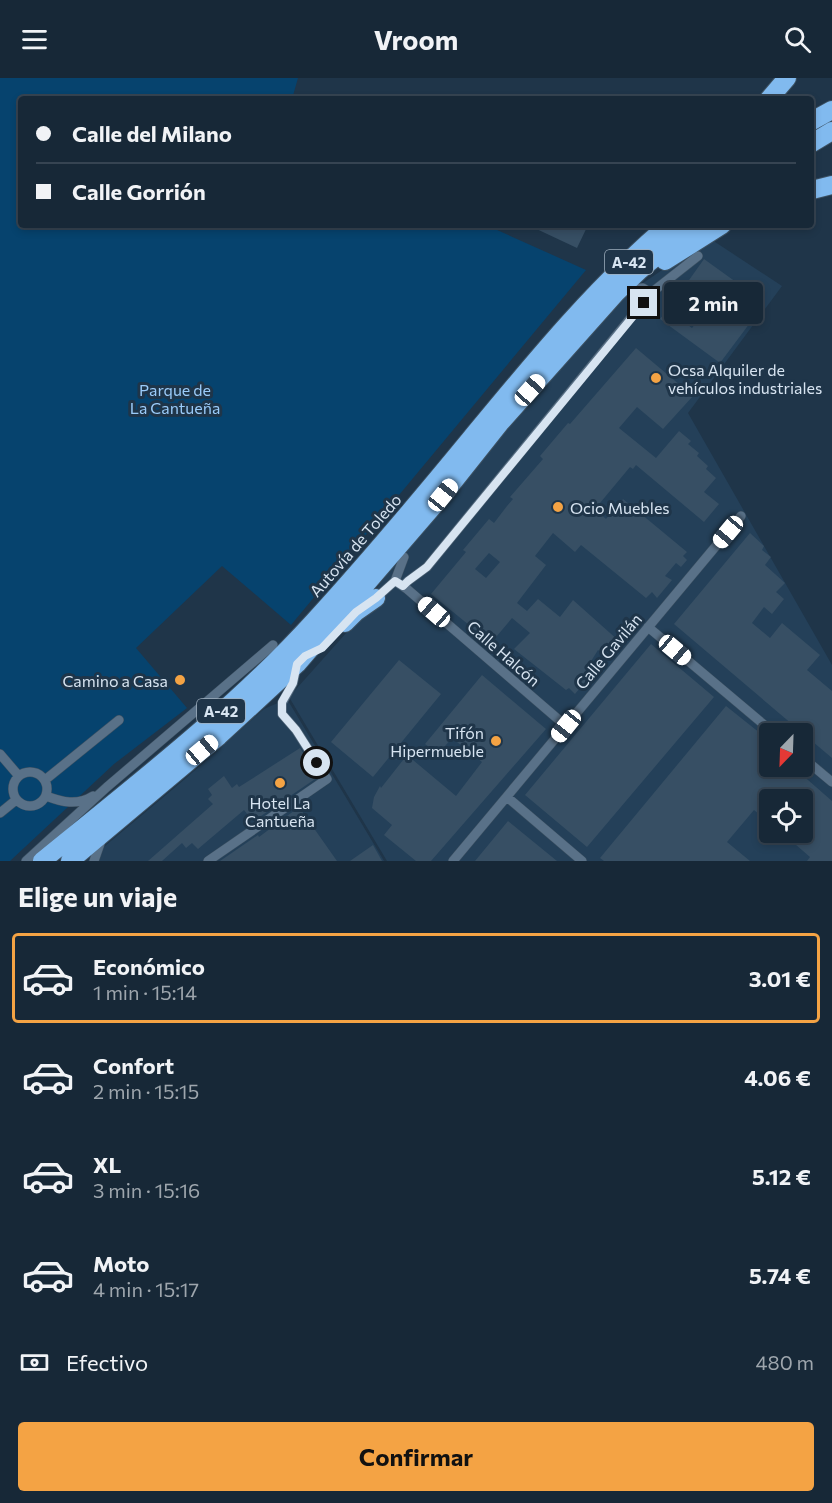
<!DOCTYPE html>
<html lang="es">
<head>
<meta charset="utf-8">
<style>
	body { margin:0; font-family:Commissioner,sans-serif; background:#243442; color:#f1f3f6; height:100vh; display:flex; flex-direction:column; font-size:22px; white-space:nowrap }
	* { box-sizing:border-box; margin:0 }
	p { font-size:20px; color:#9ea6ad }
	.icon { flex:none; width:33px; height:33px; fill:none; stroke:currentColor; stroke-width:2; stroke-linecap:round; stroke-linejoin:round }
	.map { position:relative; height:783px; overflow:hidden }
	.sheet { display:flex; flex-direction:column; background:#172837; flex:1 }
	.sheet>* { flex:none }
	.banner { position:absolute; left:18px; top:18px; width:796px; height:132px; border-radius:6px; box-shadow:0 3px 9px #0003,0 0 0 2px #364452; display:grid; align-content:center; height:132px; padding:0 18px; background:#172837 }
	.needle { width:39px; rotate:203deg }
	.fabs { position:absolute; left:759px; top:645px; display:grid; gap:12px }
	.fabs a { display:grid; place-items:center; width:54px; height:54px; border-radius:6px; background:#172837; box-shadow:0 3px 9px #0003,0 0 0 2px #364452; font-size:30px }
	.end { position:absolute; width:27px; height:27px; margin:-14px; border:8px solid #d7e4f1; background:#111; box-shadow:0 0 0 3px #111 }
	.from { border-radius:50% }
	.bubble { position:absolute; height:42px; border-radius:6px; background:#172837; box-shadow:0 3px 9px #0003,0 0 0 2px #364452; font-size:20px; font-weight:700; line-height:42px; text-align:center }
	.car { position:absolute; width:18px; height:36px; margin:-18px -9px; border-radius:8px; box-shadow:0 0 4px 2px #0007; background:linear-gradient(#fff 24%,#345 0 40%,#fff 0 76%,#345 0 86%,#fff 0) }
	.banner b { display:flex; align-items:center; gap:21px; height:57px; font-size:22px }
	.banner b+b { border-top:2px solid #364452 }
	.banner i { width:15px; height:15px; background:#f1f3f6 }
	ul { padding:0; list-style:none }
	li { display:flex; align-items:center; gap:18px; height:90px; margin:0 12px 9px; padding:0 6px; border:3px solid transparent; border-radius:6px }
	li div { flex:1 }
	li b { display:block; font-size:22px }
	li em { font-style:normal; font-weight:700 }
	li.active { border-color:#f4a344 }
	li>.icon { width:54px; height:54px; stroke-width:1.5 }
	h2 { padding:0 18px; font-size:27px; line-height:72px }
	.pay { display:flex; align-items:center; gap:15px; height:66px; padding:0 18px; font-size:22px }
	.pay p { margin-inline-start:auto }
	.cta { display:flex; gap:12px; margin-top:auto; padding:12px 18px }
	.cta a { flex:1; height:69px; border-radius:6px; background:#f4a344; color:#111; font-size:24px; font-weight:700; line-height:69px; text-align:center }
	header { display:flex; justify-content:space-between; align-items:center; height:78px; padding:0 18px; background:#172837; font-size:27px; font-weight:700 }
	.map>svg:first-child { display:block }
</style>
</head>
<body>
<header><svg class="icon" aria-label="menu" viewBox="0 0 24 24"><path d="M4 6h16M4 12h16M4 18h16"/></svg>Vroom<svg class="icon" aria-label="search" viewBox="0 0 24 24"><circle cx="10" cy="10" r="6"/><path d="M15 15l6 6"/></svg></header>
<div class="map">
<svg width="832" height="783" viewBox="0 0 832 783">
	<rect width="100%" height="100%" fill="#1f3549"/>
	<path fill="#244059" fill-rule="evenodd" d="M709,160l73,48 -94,127 144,252v196h-445l-98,-164 67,-75 40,-64 215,-253zM770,656h32v32h-32zM770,722h32v32h-32z
		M287,621l97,162h-297l98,-82 79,-70z"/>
	<path fill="#06436e" d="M0,0h298l-6,21h-271v126h465l100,45 -295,355 -69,-59 -86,82 51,60 -73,56 -104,97h-10z"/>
	<path fill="#374f64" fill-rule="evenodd" d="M528,147h60l-11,23z
		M704,181l61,44 -45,60 -60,-44 7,-9 25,18 10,-13 -25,-18z
		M636,270l57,48 -30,33 -26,-22 -18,21 37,30 23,-27 12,10 -3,3 11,9 -2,3 11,10 -2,3 10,9 -12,14 15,12 -15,18 -68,-57 -3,4 -3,-2 -35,42 11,10 5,-6 2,2 10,-16 64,53 -4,4 4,4 -6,7 -5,-4 -11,13 7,4 -15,18 -5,-6 -6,6 -65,-53 -6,7 -22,-19 -18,23 11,9 -29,38 10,8 11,-12 22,18 13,-17 46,41 -8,9 -7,-5 -3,7 -3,-2 -10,16 6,5 -19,23 -6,-6 -3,2 -52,-41 16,-16 -18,-15 -21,25 -60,-49 35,-42 -3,-2 26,-31 5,4 13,-17 6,-7 -3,-2 33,-38 -3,-3 28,-33 2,1zM489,475l11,9 -14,16 -11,-9z
		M750,455l14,13 -2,4 9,7 -6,8 20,18 -9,9 8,7 -12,15 -8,-7 -12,16 18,15 12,-15 38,32 -13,15 25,21v67l-158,-134z
		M651,566l63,53 -127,150 -62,-52z
		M399,582l42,34 -68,83 -42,-35z
		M482,597l64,54 -115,132h-15l-32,-26 8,-10 -20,-17 2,-11 6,-11 1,2 26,-33 49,41 26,-34 -30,-24 -14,16 -13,-10z
		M726,628l44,35v25h22l40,35v60h-25l3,-4 -29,-25h21v-32h-32v23l-16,-13 -27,32 23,19h-146l-4,-3z
		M300,670l18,29 -57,39 -9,4 -8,-10 -46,39 -6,-6 -6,5 -4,-5 -20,18h-14l65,-57 -5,-5 4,-4 -4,-6 16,-13 8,12 5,-4 2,3z
		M299,729l38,54h-117l38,-26 1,2z
		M508,743l49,40h-82z
		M373,767l9,16h-32z"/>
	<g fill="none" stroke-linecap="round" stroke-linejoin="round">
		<g stroke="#3c5061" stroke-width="10">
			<path id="minor" d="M629,211l14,-1 8,5
				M395,503l12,8 159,137
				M403,508l5,-5 19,-14 224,-274 47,-37
				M376,520l19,-17 9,-24
				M648,549l127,107
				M0,676l18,21
				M802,679l30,25
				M13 711a17 17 0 1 1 34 0a17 17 0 1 1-34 0Z
				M45,702l74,-60
				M46,718c16,6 31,10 47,0
				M507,719l75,64
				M0,735l16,-13
				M26,783l81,-74 166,-142
				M94,783l8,-23
				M208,783l119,-82 -31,-49 -14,-16v-11l11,-20 3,-14
				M453,783l288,-345"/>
		</g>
		<g stroke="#3c5061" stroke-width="20">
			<path id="motorway" d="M769,21l18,-21
				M812,43l20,-11
				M812,65l20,-12
				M812,112l20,-5
				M665,183l57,-36
				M345,545l11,-11 20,-14
				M42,783c93,-76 191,-151 272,-240 54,-59 106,-121 157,-183 62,-75 123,-150 197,-213
				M70,783l149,-125 78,-72 146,-169 58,-73 115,-129 24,-23 54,-45"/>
		</g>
		<use href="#minor" stroke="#597188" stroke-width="9"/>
		<use href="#motorway" stroke="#81baef" stroke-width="18"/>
	</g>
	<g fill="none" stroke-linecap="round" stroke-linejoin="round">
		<path stroke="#d7e4f1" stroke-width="8" d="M317,685l-21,-33 -14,-16v-12l11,-19 4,-19 8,-8 17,-8 34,-36 20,-14 19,-17 8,5 5,-5 19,-14 217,-264"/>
	</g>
	<g fill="#f4a344" stroke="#1f3549" stroke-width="2">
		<circle cx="656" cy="300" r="6"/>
		<circle cx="558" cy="429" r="6"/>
		<circle cx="180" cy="602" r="6"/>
		<circle cx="496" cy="663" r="6"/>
		<circle cx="280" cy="705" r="6"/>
	</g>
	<g text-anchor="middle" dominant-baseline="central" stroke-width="6" stroke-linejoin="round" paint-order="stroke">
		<g fill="#1f3549" stroke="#a0b0bf" stroke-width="1.5">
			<rect x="605" y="172" width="48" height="24" rx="4.5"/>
			<rect x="197" y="621" width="48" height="24" rx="4.5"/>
		</g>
		<g font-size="15" font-weight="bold" fill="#d7e4f1">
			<text x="629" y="184">A-42</text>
			<text x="221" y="633">A-42</text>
		</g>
		<g font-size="16" fill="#d7e4f1" stroke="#1f3549" text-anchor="start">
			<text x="668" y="291">Ocsa Alquiler de<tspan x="668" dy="18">vehículos industriales</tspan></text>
			<text x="570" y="429">Ocio Muebles</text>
			<text x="168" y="602" text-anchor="end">Camino a Casa</text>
			<text x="484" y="654" text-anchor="end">Tifón<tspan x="484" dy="18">Hipermueble</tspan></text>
			<text x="280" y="724" text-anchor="middle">Hotel La<tspan x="280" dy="18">Cantueña</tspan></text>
		</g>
		<g font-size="16" fill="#9acbf9" stroke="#1f3549">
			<text x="175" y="311">Parque de<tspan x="175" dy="18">La Cantueña</tspan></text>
		</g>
		<g font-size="16" fill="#d7e4f1" stroke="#1f3549">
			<text transform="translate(355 467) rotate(-49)">Autovía de Toledo</text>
			<text transform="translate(608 573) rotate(-50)">Calle Gavilán</text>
			<text transform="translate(504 575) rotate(41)">Calle Halcón</text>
		</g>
	</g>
</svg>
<div class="fabs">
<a><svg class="needle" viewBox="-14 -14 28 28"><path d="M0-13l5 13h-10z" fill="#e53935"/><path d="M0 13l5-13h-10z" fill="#9ea6ad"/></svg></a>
<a><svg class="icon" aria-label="locate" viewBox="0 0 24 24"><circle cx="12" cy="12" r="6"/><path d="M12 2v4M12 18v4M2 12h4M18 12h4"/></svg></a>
</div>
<i class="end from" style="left:317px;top:685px"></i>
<i class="end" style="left:644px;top:225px"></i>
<div class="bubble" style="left:664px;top:204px;width:99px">2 min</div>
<i class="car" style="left:530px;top:312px;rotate:42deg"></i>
<i class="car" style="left:443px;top:417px;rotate:39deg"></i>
<i class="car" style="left:728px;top:454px;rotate:220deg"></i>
<i class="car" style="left:434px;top:534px;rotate:311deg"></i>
<i class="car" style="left:675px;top:572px;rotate:130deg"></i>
<i class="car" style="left:566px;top:648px;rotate:219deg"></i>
<i class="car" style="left:202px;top:672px;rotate:50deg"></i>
<div class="banner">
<b><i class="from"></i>Calle del Milano</b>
<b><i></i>Calle Gorrión</b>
</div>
</div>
<section class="sheet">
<h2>Elige un viaje</h2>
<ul>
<li class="active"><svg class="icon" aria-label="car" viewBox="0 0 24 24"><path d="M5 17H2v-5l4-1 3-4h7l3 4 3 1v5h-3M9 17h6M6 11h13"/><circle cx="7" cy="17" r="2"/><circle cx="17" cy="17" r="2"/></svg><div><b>Económico</b><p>1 min · 15:14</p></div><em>3.01 €</em></li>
<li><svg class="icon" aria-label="car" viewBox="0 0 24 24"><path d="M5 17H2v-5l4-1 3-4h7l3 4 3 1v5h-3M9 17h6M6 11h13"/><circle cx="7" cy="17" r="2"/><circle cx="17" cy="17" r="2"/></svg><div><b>Confort</b><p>2 min · 15:15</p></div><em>4.06 €</em></li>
<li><svg class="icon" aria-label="car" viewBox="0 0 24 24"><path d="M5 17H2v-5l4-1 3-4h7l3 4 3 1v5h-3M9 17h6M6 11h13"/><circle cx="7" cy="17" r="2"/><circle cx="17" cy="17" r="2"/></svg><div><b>XL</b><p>3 min · 15:16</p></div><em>5.12 €</em></li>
<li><svg class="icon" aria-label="car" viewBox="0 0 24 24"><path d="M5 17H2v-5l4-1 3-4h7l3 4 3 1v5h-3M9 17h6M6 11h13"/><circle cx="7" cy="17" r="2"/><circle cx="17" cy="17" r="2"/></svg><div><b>Moto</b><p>4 min · 15:17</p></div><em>5.74 €</em></li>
</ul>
<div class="pay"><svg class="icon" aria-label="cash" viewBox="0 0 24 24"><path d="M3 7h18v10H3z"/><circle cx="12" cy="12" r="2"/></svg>Efectivo<p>480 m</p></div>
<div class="cta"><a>Confirmar</a></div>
</section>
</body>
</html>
